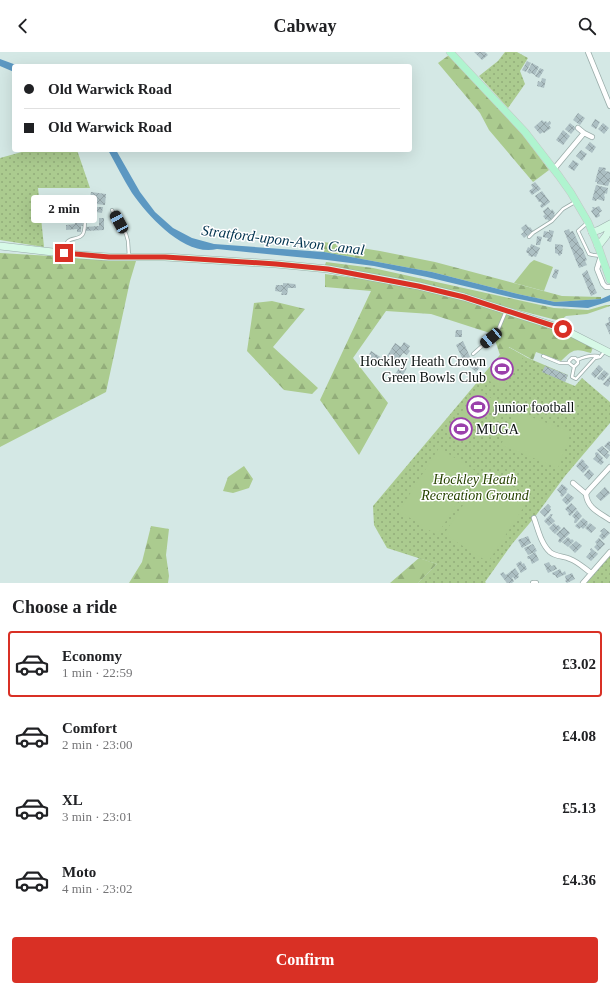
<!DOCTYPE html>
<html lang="en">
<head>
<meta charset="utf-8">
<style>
	body { margin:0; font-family:Georgia,serif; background:#f6f6f6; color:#202124; height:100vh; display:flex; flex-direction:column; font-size:15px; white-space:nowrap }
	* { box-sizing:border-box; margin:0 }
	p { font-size:13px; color:#757577 }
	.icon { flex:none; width:22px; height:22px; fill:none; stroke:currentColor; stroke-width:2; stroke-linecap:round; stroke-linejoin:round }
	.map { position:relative; height:531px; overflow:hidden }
	.details { display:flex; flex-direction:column; background:#fff; flex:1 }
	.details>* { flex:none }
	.hud { position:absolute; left:12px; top:12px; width:400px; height:88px; border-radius:4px; box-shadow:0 4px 16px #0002; display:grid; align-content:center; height:88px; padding:0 12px; background:#fff }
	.end { position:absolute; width:18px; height:18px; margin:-9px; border:5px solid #d93025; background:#fff; box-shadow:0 0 0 2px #fff }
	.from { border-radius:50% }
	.bubble { position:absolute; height:28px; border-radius:4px; background:#fff; box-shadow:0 4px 16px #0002; font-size:13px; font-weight:700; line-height:28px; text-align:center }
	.car { position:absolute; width:12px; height:24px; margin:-12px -6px; border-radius:5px; box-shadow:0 0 3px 1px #0007; background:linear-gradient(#222 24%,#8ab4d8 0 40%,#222 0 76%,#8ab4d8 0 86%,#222 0) }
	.hud b { display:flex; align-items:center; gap:14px; height:38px; font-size:15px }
	.hud b+b { border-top:1px solid #e0e0e0 }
	.hud i { width:10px; height:10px; background:#202124 }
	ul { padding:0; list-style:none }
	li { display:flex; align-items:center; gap:12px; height:66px; margin:0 8px 6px; padding:0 4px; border:2px solid transparent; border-radius:4px }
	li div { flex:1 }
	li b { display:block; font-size:15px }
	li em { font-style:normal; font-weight:700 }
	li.selected { border-color:#d93025 }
	li>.icon { width:36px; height:36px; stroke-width:1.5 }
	h2 { padding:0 12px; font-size:18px; line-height:48px }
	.button { display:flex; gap:8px; margin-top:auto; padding:8px 12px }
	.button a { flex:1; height:46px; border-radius:4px; background:#d93025; color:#fff; font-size:16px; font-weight:700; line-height:46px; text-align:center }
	header { display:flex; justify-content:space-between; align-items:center; height:52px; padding:0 12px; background:#fff; font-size:18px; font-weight:700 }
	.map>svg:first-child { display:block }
</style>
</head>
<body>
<header><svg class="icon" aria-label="back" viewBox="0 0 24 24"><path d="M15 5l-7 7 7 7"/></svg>Cabway<svg class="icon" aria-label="search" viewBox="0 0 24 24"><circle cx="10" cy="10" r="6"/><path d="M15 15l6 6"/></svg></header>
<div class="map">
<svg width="610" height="531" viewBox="0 0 610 531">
	<defs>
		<pattern id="grass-dots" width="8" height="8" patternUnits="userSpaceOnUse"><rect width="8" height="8" fill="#abcb8f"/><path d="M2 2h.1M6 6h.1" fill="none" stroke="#92ad7a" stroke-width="1.8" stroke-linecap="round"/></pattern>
		<pattern id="forest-firs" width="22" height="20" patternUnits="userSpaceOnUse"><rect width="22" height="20" fill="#abcb8f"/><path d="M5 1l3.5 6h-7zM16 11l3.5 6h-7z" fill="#92ad7a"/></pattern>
		<pattern id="building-cross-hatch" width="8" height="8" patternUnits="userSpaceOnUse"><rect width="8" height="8" fill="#acbfc3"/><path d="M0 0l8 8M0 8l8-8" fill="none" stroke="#93a3a6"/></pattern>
	</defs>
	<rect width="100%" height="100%" fill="#d4e8e5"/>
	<path fill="url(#grass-dots)" d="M505,0h12l11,6 -8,13 5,13 -17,24 -29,-32 19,-15z
		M29,98h48l13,38h-52l6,59 -44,-7v-82z
		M508,295l20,11 40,17 -3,7 10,4 7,-8 28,24v21l-45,53 -31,42 -22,26 -27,38 1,1h-68l19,-19 -50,-16 -13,-23 -1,-19 127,-151z
		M610,504v27h-24z"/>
	<path fill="url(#forest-firs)" d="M449,3l71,76 29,39 -16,12 -44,-52 -9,-17 -42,-50z
		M324,190l56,9 55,11 127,34 39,1v2l-46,3 -37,-8 -86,-22 -108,-20z
		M0,201l136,8 -6,20 -24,111 -106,55z
		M326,210l47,6 181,40 34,2 18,-5h4v1l-23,8 -21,2 -6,5 -65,-17 -170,-39z
		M325,222l59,8 80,16 84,28 45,21 -2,6c-16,-5 -18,-4 -30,8l-25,-9 -3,8 -24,-13 -9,8 -7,-21 -62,-20 -45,-3 -33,47 35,45 -29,52 -39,-55 51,-109 -46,-4z
		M272,249l33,8 -32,38 45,41 -6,6 -28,-4 -37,-39 7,-48z
		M244,414l9,13 -4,9 -16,5 -10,-2 5,-14z
		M151,474l18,3 -3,26 3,21 -1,7h-39l13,-21z
		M419,506l18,6 -19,19h-28z"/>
	<path fill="#abcb8f" d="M534,208l19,7 -9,24 -30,-8 16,-20z
		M508,295l16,9 -22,33 -20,-13 18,-21z
		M478,337l17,12 -17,24 -17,-12z
		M515,359l56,21 -13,36 -57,-23z
		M457,367l14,9 -7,11 -14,-9z
		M439,396l38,24 -40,63 -38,-24z
		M486,418l43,29 -41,63 -44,-28z"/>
	<path fill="#5c98c2" d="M0,7l19,7h-5v6l-14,-6z
		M108,98h8l24,42 15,20 18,16 19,10 22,6 110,8 108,20 86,22 37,8 46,-3 9,-4v6l-22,7 -34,-2 -40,-8 -87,-21 -53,-11 -47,-6 -110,-11c-32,8 -68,-32 -85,-56 -9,-14 -16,-29 -24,-43z"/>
	<path fill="url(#building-cross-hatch)" d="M474,0h11l3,3 -6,5z
		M527,9l4,2 -5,9 -4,-2z
		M532,11l7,4 -4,8 -4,-2 2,-5 -3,6 -3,-2z
		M540,16l4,2 -5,8 -4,-2z
		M542,26l4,1 -2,9 -7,-2 1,-5 3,1z
		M578,61l7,5 -5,7 -7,-5z
		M595,67l5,3 -4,7 -5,-3z
		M542,68l2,2 2,-1 1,2 3,-2 1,3 -2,1 2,3 -7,5 -1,-1 -3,2 -6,-7z
		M570,71l6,5 -5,6 -6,-5z
		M603,71l6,5 -5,6 -6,-5z
		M563,78l7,6 -7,9 -7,-5z
		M590,90l6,5 -4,6 -7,-5z
		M581,98l6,4 -5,7 -6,-5z
		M573,108l6,4 -5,7 -6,-4z
		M599,115l7,1 -1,3 5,1v9l-2,5 -11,-2v-2h-2z
		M535,130l6,7 -9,6 -3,-4 4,-3 -2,-3z
		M596,133l12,3 -1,6 -2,-1 -1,3 1,1 -1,4 -7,-2 -1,2 -4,-1z
		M542,139l8,11 -8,6 -2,-2 2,-3 -2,-1h-1l-4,-6z
		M91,140l15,2 -1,11 -9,-1v3h7l-1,6 -6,-1 -1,5 -9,-1 2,-11h1z
		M81,151l2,23h-2v6h-4v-3l-11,1v-5l9,-1 -1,-4h4l-2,-16z
		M599,154l3,5 -3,2 1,3 -4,2 -5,-7 2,-2 -1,-2h2l1,1z
		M548,155l3,4 1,-2 3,4 -1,1 1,2 -6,5 -2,-2 -1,1 -3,-4 2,-1 -2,-4z
		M99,166h5v12l-19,1v-4l14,-1z
		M526,172l3,4 1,-1 3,4 -9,7 -3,-4 3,-2 -3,-4z
		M569,177l1,3 3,-1 8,17h1l5,12 -2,1 2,4 -8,3 -15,-37z
		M549,178l5,1 -3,11 -4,-1 1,-3 -5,-1 1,-6 5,1z
		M537,184l5,1 -2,8h-4z
		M531,192l9,4 -4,9 -3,-1 -1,1 -4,-2 1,-1 -3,-2 2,-5 2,1z
		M555,192l8,1 -1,9h-1l-1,2 -2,-1v-1l-3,-1z
		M555,217l4,1 -3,9 -4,-2z
		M587,218l10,23 -6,3 -9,-22z
		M283,231l12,1 1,2v2h-8l-1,7h-6l1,-3 -7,-1 1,-6h7z
		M610,265v18l-5,-11 4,-2 -1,-4z
		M456,278h6v7h-7z
		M463,289l8,18 -7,3 -8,-17z
		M404,290l6,4 -2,3 2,2 -3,4 -4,-2 -6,9 -10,-6 8,-13 6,4z
		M371,299l11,7 -3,5 -11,-7z
		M474,310l6,5 -4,5 -6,-5z
		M401,313l6,3 -7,12 -6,-4z
		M599,313l4,4 -8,9 -4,-4z
		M545,314l23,9 -3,7 -23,-10z
		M604,318l5,4 -6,7 -3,-2 -1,1 -2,-2z
		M610,324v8l-2,3 -5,-3z
		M609,389l1,1v9l-6,-5z
		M602,394l7,6 -2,1 3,2 -3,4 -10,-9z
		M597,400l6,6 -1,2 2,2 -3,3 -8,-6 3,-3 -1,-2v-1z
		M582,407l3,3h-1l5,5 -6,6 -7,-7z
		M589,417l5,5 -5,6 -5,-5z
		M562,432l6,5 -2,2 1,1 -5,5 -2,-2 1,-1 -4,-4z
		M605,435l5,6 -9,8 -5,-5z
		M568,441l6,5 -7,7 -5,-5z
		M571,451l6,6 -7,7 -2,-2 1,-1 -4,-4z
		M548,452l3,3 -1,1 1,2 -6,7 -5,-5z
		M577,458l5,6 -6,7h-1l-1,-1 1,-3 -3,-3z
		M551,462h2l-2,3 4,4 -6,5 -5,-5z
		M583,466l5,4 -1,1 1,1 -5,5 -2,-2 -2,2 -4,-3z
		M554,471l3,3 1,-1 3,3 -6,6 -6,-6z
		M590,471l6,5 -5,5 -6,-5z
		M564,475l6,6 -10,10 -2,-2 2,-3 -4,-4z
		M604,476l6,5 -7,7 -4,-4 3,-3 -2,-2z
		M528,484l3,7 -9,5 -4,-8z
		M568,485l3,3 1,-1 2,2 -6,6 -6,-5z
		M599,486l6,6 -7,7 -4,-4 3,-3 -2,-2z
		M576,489l6,5 -7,7 -6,-6z
		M533,492l4,7 -9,4 -4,-7z
		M591,496l7,6 -7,7 -5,-4 5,-6 -1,-1z
		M535,500l4,8 -7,4 -2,-5h-2l-1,-2z
		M521,509l1,3 2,-1 3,6 -6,4 -5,-9z
		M549,510l2,4 4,-1 2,4 -9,4 -4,-9z
		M515,516l4,6 -1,1 1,2 -4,3 -2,-3 -1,1 2,3 -2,2h-5l-7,-9 3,-2 3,3z
		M560,517l2,4 3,-2 1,3 -9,4 -2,-3h-2l-1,-2z
		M572,521l3,6 -8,4 -2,-2 1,-1 -1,-4z"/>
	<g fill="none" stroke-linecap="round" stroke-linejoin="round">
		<g stroke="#9aadaa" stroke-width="4">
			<path id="service" d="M112,158l14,24 2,7 1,16
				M587,171l-9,8 11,23 4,1 8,1
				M529,185l4,-4 19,-12 11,-12 12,-7
				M64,201c2,-21 13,-10 19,-19 3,-5 2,-23 2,-29
				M473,302l18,-16 7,-8 8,-19
				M543,304l17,7h9
				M577,308l1,1v2l-4,4 -5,-4v-2l3,-3h3l2,2c7,-3 13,-5 21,-4
				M574,315l-2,10 4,2 19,-21 5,-1 5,-6"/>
		</g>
		<g stroke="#9aadaa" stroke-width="6">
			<path id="minor" d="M588,0l22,54
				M578,76l6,5 8,4
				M554,117l30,-36
				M601,204l-4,13 6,15 3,3h4
				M573,431l13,11c1,14 14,19 24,26
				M586,442l2,-3 22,-24
				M534,466c4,11 7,26 16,34 6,5 14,4 20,7 8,3 14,9 21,14
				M533,531h3
				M583,531l27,-31"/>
		</g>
		<g stroke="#9aadaa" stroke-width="8">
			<path id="secondary" d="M592,180l7,-2 11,-6
				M0,194l79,9 30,2h56l111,7 52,5 91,17 45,11 99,32 47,24
				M598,194l8,-10 4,-8"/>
		</g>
		<g stroke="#c4c6c6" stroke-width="8">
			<path id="primary" d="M450,0l75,80 34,44 12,17 17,29 10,24 12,34"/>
		</g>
		<use href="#service" stroke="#fff" stroke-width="2.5"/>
		<use href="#minor" stroke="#fff" stroke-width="4.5"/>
		<use href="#secondary" stroke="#d7f9e7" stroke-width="7"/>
		<use href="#primary" stroke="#aff4cf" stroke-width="7"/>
	</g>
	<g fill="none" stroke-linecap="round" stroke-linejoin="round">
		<path stroke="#d93025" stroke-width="5" d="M64,201l45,4h56l111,7 52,5 90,17 46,11 99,32"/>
	</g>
	<defs>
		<g id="stadium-ring" transform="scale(1.15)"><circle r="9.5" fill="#fff" stroke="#9b40ab" stroke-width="1.5"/><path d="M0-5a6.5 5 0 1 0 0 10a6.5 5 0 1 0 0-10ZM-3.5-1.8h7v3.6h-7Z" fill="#9b40ab"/></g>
	</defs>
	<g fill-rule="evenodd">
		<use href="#stadium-ring" x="502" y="317"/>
		<use href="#stadium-ring" x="478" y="355"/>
		<use href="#stadium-ring" x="461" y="377"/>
	</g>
	<g text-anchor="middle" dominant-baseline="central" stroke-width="3" stroke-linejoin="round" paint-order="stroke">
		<g font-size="14" fill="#0a1110" stroke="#fff" text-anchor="start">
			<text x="486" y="309" text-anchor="end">Hockley Heath Crown<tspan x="486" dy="16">Green Bowls Club</tspan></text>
			<text x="494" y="355">junior football</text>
			<text x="476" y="377">MUGA</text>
		</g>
		<g font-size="14" font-style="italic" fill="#274300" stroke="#fff">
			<text x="475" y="427">Hockley Heath<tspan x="475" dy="16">Recreation Ground</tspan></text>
		</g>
		<g font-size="15" font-style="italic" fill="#00324e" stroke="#fff">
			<text transform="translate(283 188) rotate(7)">Stratford-upon-Avon Canal</text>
		</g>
	</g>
</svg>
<i class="end from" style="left:563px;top:277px"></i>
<i class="end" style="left:64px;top:201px"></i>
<div class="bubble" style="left:31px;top:143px;width:66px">2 min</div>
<i class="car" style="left:119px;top:170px;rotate:331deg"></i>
<i class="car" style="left:491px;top:286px;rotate:230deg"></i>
<div class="hud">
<b><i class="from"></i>Old Warwick Road</b>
<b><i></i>Old Warwick Road</b>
</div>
</div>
<section class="details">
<h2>Choose a ride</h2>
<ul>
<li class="selected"><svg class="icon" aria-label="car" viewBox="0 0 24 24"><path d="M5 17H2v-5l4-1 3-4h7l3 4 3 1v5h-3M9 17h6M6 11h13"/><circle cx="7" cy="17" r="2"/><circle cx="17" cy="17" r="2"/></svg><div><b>Economy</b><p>1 min · 22:59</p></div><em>£3.02</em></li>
<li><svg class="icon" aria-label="car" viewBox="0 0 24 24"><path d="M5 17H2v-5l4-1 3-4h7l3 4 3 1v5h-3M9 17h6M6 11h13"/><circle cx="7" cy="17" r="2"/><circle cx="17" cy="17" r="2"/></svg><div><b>Comfort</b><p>2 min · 23:00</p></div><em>£4.08</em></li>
<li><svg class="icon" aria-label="car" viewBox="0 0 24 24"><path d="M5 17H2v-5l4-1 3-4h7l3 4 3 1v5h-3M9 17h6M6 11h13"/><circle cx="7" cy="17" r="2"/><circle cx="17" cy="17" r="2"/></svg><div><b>XL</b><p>3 min · 23:01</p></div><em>£5.13</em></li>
<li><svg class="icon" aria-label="car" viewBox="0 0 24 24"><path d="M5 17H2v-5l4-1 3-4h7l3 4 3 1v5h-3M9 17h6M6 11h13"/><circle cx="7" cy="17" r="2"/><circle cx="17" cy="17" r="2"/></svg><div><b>Moto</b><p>4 min · 23:02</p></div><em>£4.36</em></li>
</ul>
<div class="button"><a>Confirm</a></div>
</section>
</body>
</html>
